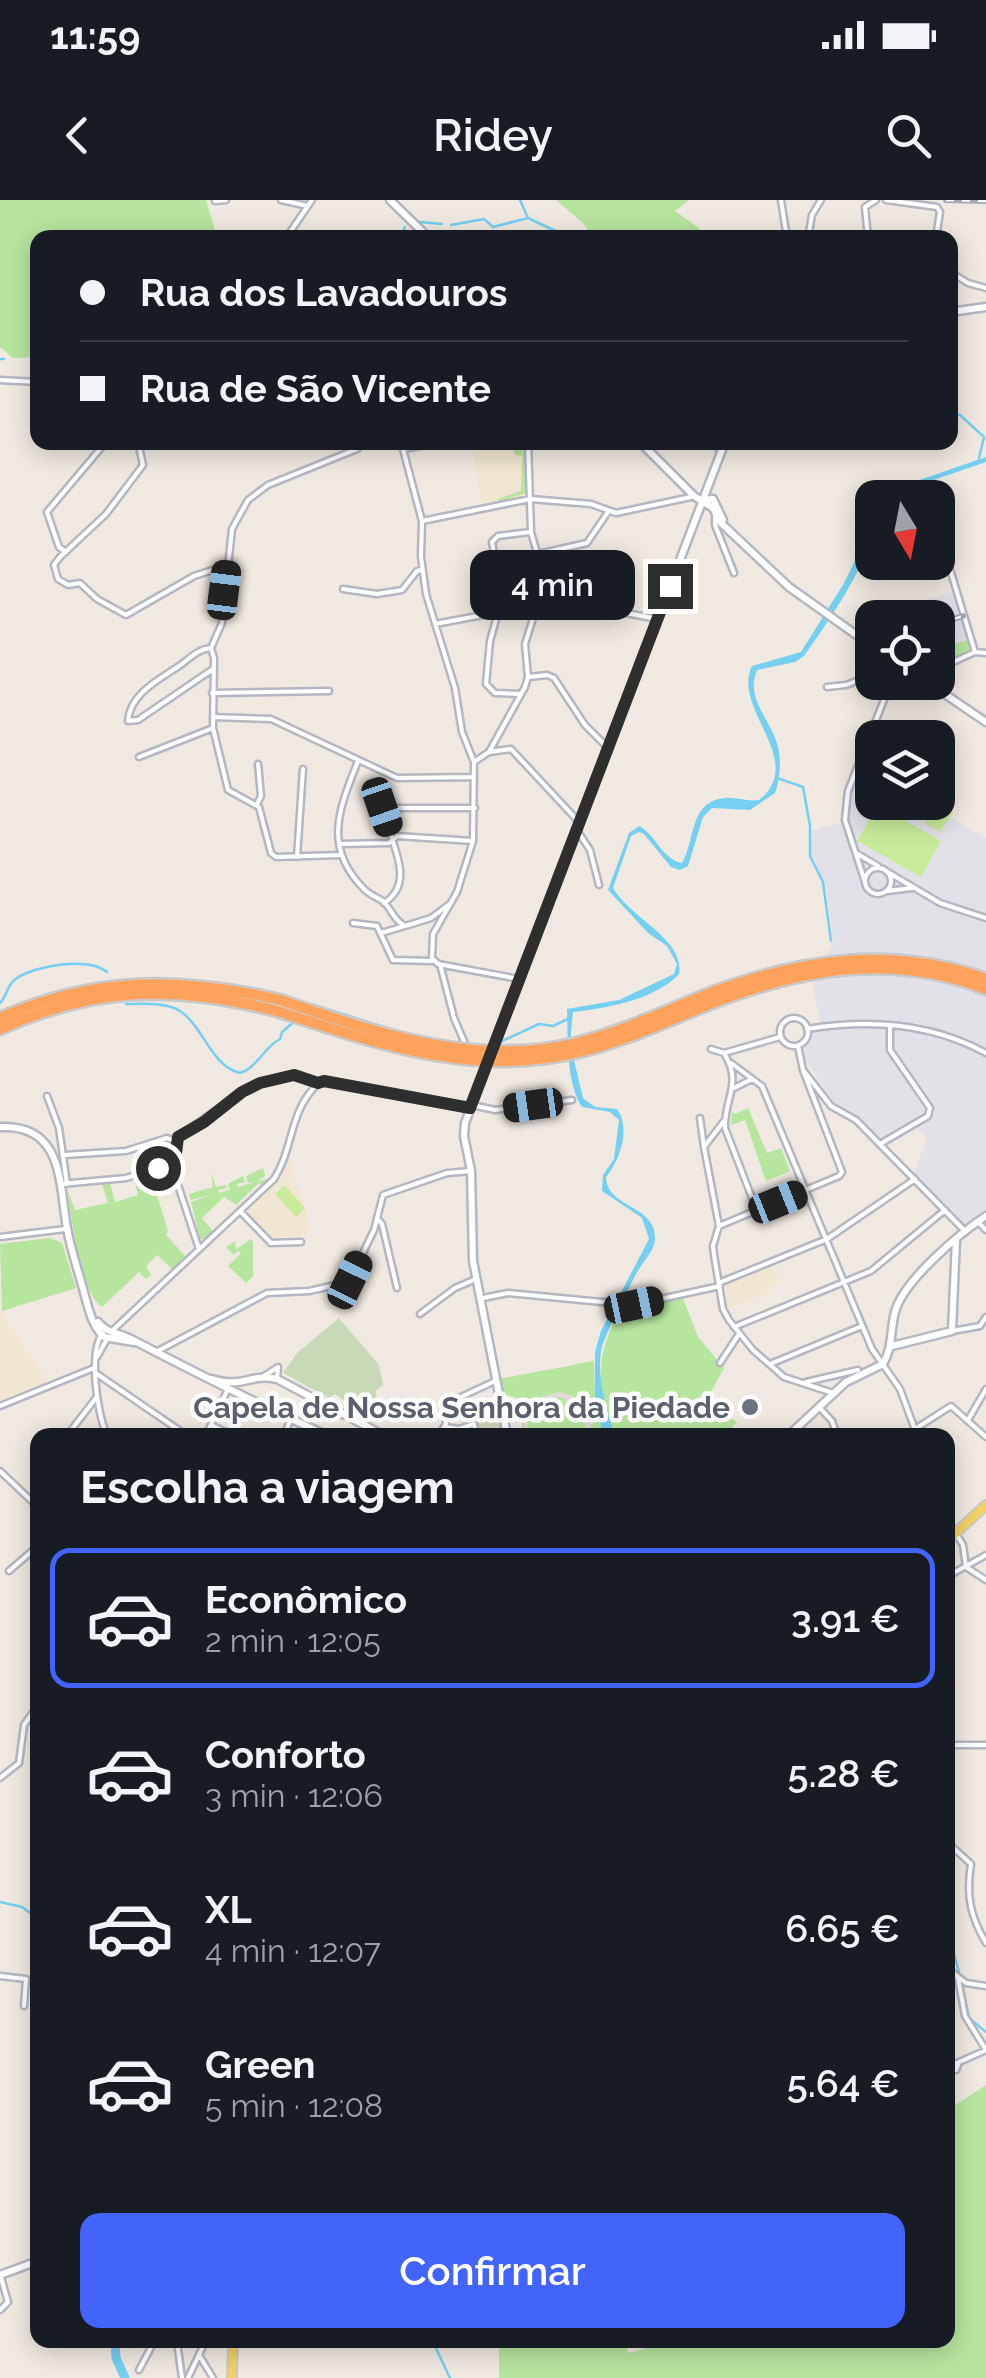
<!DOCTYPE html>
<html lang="pt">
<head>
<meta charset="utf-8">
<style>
	body { margin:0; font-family:Raleway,sans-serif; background:#20242c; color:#f1f3f6; height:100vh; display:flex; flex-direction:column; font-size:38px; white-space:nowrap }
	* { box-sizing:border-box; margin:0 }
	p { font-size:32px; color:#9ea1a6 }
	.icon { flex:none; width:55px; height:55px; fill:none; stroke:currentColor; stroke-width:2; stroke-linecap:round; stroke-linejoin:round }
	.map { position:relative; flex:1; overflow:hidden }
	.details { position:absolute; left:30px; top:1228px; width:925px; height:920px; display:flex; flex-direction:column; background:#171b24; border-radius:20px; box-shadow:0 5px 25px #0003 }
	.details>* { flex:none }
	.top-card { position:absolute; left:30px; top:30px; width:928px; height:220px; border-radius:20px; box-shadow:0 5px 25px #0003; display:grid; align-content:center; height:220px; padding:0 50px; background:#171b24 }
	.needle { width:65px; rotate:170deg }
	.tools { position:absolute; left:855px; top:280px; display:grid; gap:20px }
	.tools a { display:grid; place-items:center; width:100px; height:100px; border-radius:20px; background:#171b24; box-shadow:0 5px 25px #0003; font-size:50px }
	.end { position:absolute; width:45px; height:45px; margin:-22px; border:12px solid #2e2e2e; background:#fff; box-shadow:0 0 0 5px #fff }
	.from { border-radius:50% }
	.bubble { position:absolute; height:70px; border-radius:20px; background:#171b24; box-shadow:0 5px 25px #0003; font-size:32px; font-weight:600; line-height:70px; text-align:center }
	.car { position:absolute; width:30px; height:60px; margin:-30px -15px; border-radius:12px; box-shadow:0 0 8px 2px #0007; background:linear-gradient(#222 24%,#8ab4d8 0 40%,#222 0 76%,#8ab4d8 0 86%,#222 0) }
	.top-card b { display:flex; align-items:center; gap:35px; height:95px; font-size:38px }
	.top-card b+b { border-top:2px solid #363941 }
	.top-card i { width:25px; height:25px; background:#f1f3f6 }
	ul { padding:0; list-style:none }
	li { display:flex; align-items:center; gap:30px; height:140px; margin:0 20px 15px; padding:0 30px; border:5px solid transparent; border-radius:20px }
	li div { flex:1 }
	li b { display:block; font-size:38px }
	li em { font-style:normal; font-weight:600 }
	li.active { border-color:#4264fb }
	li>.icon { width:90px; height:90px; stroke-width:1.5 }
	h2 { padding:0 50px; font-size:45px; line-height:120px }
	.button { display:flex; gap:20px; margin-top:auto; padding:20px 50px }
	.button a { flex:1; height:115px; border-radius:20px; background:#4264fb; color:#fff; font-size:40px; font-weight:600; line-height:115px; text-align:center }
	.status { display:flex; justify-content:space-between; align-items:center; height:70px; padding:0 50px; background:#171b24; direction:ltr }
	.status svg { height:28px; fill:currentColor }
	header { display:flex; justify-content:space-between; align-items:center; height:130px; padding:0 50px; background:#171b24; font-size:45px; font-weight:600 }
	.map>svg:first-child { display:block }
</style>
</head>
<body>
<div class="status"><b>11:59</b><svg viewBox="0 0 49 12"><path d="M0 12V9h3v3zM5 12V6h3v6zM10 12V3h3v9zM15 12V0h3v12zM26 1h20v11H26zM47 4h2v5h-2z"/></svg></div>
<header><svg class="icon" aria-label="back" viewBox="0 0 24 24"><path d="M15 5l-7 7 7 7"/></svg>Ridey<svg class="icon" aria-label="search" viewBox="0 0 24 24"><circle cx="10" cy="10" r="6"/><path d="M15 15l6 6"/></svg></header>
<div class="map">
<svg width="986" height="2178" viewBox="0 0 986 2178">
	<rect width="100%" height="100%" fill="#efe9e1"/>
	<path fill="#e3e1e8" d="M955,391l16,54 -3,7 -30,14v-48l-16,-1 -4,-15z
		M872,547v55l65,1 19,18 30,17v387l-9,-9 -14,9 -49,-52 13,-35 -17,-15 -23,14 -9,-1 -22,-22 -23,-13 -29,-43 -1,-8 11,-19 8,-2 -9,-41 20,-47 -7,-56 -15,-31 1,-24 36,-9 3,-27z"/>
	<path fill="#f0e6d1" d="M472,243h54l-1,52 -44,10z
		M290,956l4,22 12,30 2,27 -29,2 -4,4 -29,-30 38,-35z
		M772,1064l8,19 -10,5 1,4 -43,17 -2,-26z
		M0,1109l48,73 -46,18h-2z"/>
	<path fill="#b6e59e" d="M0,0h206l11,37 -179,1 -1,119 -24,1 -13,-11z
		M556,0h133l-14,11 24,17 1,9h-107l-10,-14z
		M526,243v50l-28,9 -1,-3 24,-8 1,-35 -7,-1 -3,-9z
		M970,439l1,6 -3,7 -30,14v-17z
		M748,908l19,45 14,-5 9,23 -24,10 -21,-61 -14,5 1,-13 3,2z
		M263,968l2,8 -8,5 11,-2 -7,6 -2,-2 -23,22 -12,-8 -22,21 11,14 -8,7h-5l-9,-37 20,-7 -20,5 -2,-6 24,-7 -2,-14 5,14 10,-2 1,3 -9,2 1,3 11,-3 -2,-6 15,-8 2,6 -8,2 1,3 17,-5 -7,1 -2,-7z
		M150,974l5,16 20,-6 2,4 -20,7 11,36 -2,4 20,22 -13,13 -16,-15 -11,11 5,9 -5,4 -7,-7 -37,35c-21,-14 -31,-89 -34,-116l7,19 33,-7 -6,-19 8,-1 5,19 23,-7 -4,-16z
		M50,1038l12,5 14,45 -74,23 -2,-67z
		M251,1039l2,3v34l-7,7 -18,-17 13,-13 -3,-2 -4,4 -8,-8 9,-6 1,8z
		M682,1096l16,41 26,31 -19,35 32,19 -12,13h-110c-20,-51 -20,-81 7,-128l11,1z
		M594,1161l1,41 8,33h-79l-7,-37 -15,-4 -4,-15z
		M986,1885v293h-487v-38h127l2,13 26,-7 1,-6h293v-230z"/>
	<path fill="#c8d9b8" d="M339,1118l40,47 4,20 -8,7 2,4 -12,24 -9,-5 2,-5 -23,-16 -6,4 -46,-25 15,-21z
		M495,1199l9,36h-25l-5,-28z"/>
	<path fill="#c9ec9a" d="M938,602l15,9 -13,21 -15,-8z
		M878,605l63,36 -20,36 -64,-36z
		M284,985l21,23 -9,9 -21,-23z"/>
	<path fill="#dfdcd8" d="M559,1192l13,3 17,20h7l1,5 -6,5 -1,10h-5v-17l-5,-10 -20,-11 -16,3 -9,7 -7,15 1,13h-4l-1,-15 8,-15 9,-8z"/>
	<path fill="#75cff0" d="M986,257v5l-73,25 -12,10h-7l3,-6 11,-7z
		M872,326c0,34 -48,102 -68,130l-9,6 -38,8c-11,27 9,44 18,68 7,16 6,39 0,55l-25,17 -38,-2 -9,9 -15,49 -8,4 -9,-3 -27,-33 -5,-2 -8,4 -18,52c19,32 72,51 66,86 -24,26 -72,34 -106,38l-3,32 13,54 12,9 22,2c14,20 3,51 -11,68 1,32 51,27 49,63 -1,11 -13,23 -19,34 -7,14 -33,64 -35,77 -4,26 5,60 14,84h-12l-8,-33v-50l6,-21 48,-92 -7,-21 -40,-27 1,-16 11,-16 5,-39 -9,-8 -28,-5c-16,-24 -14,-70 -15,-98l52,-9 55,-26 3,-10 -10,-18 -19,-13 -40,-43 21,-57 10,-7c17,9 23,33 43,37 14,-23 7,-62 43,-65 12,-1 22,4 34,2 49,-39 -28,-91 -7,-134l49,-14 43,-69z"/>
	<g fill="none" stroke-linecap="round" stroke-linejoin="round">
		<path stroke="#75cff0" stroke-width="2.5" d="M520,0l8,18 42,20
			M419,22l23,2
			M451,25l33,-6 9,8 35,-9
			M384,38l18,-5 3,-6
			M0,159h4
			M950,213l10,2 24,22 -5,21
			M780,579l23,8 7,39v30l13,26 8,59
			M0,803c8,-8 6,-18 17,-25 19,-13 72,-21 90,-6
			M126,804c17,0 40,-2 54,7 24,16 31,55 60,62 17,-5 23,-25 40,-34l2,-7 14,-12
			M314,805l92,29
			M500,842l39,-18 14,2 15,-7
			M0,1702l22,5 16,12
			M948,1732l12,44
			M963,1790l6,28 17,14
			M432,2140l18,38"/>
		<path stroke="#75cff0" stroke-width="9" d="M38,1845v13
			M115,2140l1,18 9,20"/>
		<g stroke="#b4b7c1" stroke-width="9">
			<path id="street" d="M281,0l27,6
				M781,0l6,38
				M886,0l51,7 3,5 -4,26
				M215,1l11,-1
				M286,38l26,-38
				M808,38l4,-23 9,-15
				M868,38l-3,-31 11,-7
				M950,72l18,11 18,5
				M0,180l38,2
				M138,242l5,23 -37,49 -46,43 -6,8 4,14 10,6 12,-2 17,16 29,16 68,-39 34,-11
				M398,242l5,7 19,72 -1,36 5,37 29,94 7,44 12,30
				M710,242l12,9
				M403,249l42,-7
				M715,312v13l19,48
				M422,321l108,-22 61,5 25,9 75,-16
				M66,352l-7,-5 -12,-35 59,-70
				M538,354l49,-11 21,-31
				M946,356l29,96
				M343,389l34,5 25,-4 15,-19 4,-1
				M540,396l117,23
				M435,424l64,-12
				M211,448l3,10 -1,70 15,62 31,17 12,46 5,4 64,-2
				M211,448l11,-25 10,-94 16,-29 20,-15 89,-36 7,-7
				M938,469l37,-17 11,1
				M529,477l18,-2 7,3 31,47 23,23
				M827,487l19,-2 26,-10
				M212,493l117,-2
				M521,494l-26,-1 -9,-9 4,-43 12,-43 -10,-56 6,-6 32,-4
				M213,517l58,2 126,59 77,-1
				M128,521c2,-26 28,-40 48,-53 12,-7 20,-19 35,-20
				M128,521l10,-1 75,-51
				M489,552l36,-65 3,-10 -3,-33 15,-48 -1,-36 -8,-28 -3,-90
				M139,557l74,-29
				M358,561c-19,48 -36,87 7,129 6,6 15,8 20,13 8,9 8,16 20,23l26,-8 20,-15
				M257,604l4,-8 -3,-32
				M577,630l13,20 9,35
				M340,644l49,-1 8,-7 76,5
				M856,653l22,13
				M297,657l6,-88
				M865 681a13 13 0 1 1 26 0a13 13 0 1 1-26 0Z
				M886,671l54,32 46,15
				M865,682l-20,-62 3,-29 43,-109
				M887,691l25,-3
				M384,703c37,-23 -1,-70 -1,-100h5l3,5h84
				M353,723l24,3 16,34 39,1
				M381,733l24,-7
				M440,764l14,54 12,28
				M519,779l-81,-15 -6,-6 1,-24 24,-42 16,-51 1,-79 15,-10 22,-3 67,72
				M780 832a14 14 0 1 1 28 0a14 14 0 1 1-28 0Z
				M807,829c61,-10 124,-6 179,24
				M798,846l5,24 28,36 25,14 108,110
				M711,849l13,4
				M731,863l31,23 110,263 28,40 17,46
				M803,870l39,102 -3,4 -120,50 -6,20 1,9 9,54 6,11 24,30 31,27 49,16
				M734,888l18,-9
				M47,896l12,32 8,56
				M472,905l23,5 77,-10
				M700,918l4,29
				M880,944l48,-28 2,-8 -40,-58v-25
				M64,955l62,-4 41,-13 8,3
				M174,970v-23l4,-10 64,-45 18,-9 34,-8 25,8
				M61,984l65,-6 38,-12 8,1 27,82
				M240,1011l31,32 30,-1
				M757,1011l-32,-83c-1,-30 18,-44 -1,-75l56,-16
				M377,1018l5,6 15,64
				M977,1021l9,9
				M719,1026l-15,-79 20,-26
				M0,1037l65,-8
				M721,1082l106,-43 88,-60
				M483,1098l25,-5 125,12 87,-19
				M420,1114l35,-26 21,-9
				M734,1127l137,-56 74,-61
				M112,1131l162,-152c20,-31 15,-70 45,-96l6,-2 145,27
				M952,1131l28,-5 6,-9
				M103,1133c-15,17 -6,82 4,102
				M156,1152l111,-59 42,-2 40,-9 25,-52 9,-35 64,-22 24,-2
				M97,1157l10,-18
				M720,1163l19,-29
				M770,1164l92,-38
				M97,1174l89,61
				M264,1176l14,-9 -1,12
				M806,1182l52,-12
				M0,1206l94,-38
				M819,1207l13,14 5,14
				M968,1220l18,-31
				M211,1225l21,10
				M445,1227l14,2 15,-5 2,11
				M915,1229l36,-23 35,31
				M71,1235l1,-6 24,-31
				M206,1235l22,-46
				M284,1235l7,-16
				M439,1235l7,-11 -2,-19 51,-24
				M0,1271l38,36
				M948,1321l15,24 3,22
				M966,1367l20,13
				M9,1371l29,-25
				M948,1376l38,-21
				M948,1545h38
				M0,1578l19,-15 5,-38 14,-20
				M948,1643l23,21c-5,31 -1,52 15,79
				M948,1769l18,14 20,3
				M0,1776l26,3 -2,27
				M958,1778l7,38 21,34
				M954,1863l4,2 -2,5 -4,-2z
				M957,1863l29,-13
				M0,2110l8,-8 -8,-28
				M180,2140l-2,9 4,29
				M199,2155l14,23
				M139,2170l16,-30
				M188,2178l18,-38"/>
		</g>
		<g stroke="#b4b7c1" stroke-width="11">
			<path id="secondary" d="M390,0l39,38
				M950,112l36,-5
				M640,242l54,54 19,12 7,14 69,65 83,59
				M703,300l10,-1 10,21
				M927,482l59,40
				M0,927c64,-3 59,57 67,101 4,23 12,45 18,68 4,14 7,30 19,41l30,5
				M98,1122c8,11 22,11 33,17 65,34 129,66 195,96
				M892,1146l60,-15 4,-91
				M212,1179c32,10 37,-6 65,0l106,56
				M507,1235l-34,-174 -2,-90 -7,-35 1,-13 260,-681
				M789,1235l57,-53 37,-18c10,-17 7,-33 12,-52 8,-31 65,-79 91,-96
				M0,2075l38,-14"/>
		</g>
		<g stroke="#c9c9c9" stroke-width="12">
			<path id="primary" d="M948,1340l38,-35
				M232,2178l1,-38"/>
		</g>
		<g stroke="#c9c9c9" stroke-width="15">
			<path id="highway" d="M713,792c90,-33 180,-46 273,-13
				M717,801c89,-33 177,-48 269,-12
				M0,818c95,-42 180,-41 280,-18
				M0,829c96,-43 176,-44 277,-18"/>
		</g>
		<use href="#street" stroke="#fff" stroke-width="4"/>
		<use href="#secondary" stroke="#fff" stroke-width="6"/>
		<use href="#primary" stroke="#f2d163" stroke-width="8"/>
		<use href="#highway" stroke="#ffa35c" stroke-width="10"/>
		<g stroke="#a3a6b8" stroke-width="6">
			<path id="rail" d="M946,0l40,1
				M938,424l25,-8"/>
		</g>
		<use href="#rail" stroke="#fff" stroke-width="2.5" stroke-dasharray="8" stroke-linecap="butt"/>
		<g stroke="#c9c9c9" stroke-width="15" stroke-linecap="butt">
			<path id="highway-bridge" d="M280,800c97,33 193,68 297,43 47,-12 91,-33 136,-51
				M277,811c99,32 196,67 302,41 47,-11 92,-33 138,-51"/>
		</g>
		<use href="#highway-bridge" stroke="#ffa35c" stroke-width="10"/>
	</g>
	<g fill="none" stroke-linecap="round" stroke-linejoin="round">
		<path stroke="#2e2e2e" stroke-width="12" d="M158,968l10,-2 6,4 4,-33 26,-15 38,-30 18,-9 34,-8 24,8 6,-2 146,27 200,-522"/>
	</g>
	<circle fill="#6b7280" stroke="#fff" stroke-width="4" cx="750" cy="1207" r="10"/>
	<g text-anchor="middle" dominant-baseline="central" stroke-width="9" stroke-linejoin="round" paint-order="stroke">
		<g font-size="30" font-weight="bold" fill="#5b616d" stroke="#fff" text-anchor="end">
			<text x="730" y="1207">Capela de Nossa Senhora da Piedade</text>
		</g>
	</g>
</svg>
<div class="tools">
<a><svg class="needle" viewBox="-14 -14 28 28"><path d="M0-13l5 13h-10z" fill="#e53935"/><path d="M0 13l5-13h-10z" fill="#9ea1a6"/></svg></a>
<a><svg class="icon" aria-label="locate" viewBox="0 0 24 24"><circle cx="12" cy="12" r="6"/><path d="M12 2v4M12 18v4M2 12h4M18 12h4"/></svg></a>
<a><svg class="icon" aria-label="layers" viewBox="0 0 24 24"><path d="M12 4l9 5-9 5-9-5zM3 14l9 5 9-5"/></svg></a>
</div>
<i class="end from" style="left:158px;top:968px"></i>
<i class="end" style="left:670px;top:386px"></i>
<div class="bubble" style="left:470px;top:350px;width:165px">4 min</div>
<i class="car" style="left:224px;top:390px;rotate:7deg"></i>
<i class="car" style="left:382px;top:607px;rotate:161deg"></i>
<i class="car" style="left:533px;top:905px;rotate:262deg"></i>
<i class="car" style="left:778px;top:1002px;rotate:68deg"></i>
<i class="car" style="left:350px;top:1080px;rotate:26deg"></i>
<i class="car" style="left:634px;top:1105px;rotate:78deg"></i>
<div class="top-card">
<b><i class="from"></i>Rua dos Lavadouros</b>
<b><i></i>Rua de São Vicente</b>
</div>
<section class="details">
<h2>Escolha a viagem</h2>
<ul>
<li class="active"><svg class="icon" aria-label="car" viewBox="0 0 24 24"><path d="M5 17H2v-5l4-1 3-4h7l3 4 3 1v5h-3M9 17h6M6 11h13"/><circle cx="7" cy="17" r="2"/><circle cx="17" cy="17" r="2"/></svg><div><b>Econômico</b><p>2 min · 12:05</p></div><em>3.91 €</em></li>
<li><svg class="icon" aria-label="car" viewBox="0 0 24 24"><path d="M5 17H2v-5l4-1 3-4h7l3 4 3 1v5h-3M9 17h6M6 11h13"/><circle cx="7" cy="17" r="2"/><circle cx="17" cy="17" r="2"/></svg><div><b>Conforto</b><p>3 min · 12:06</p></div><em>5.28 €</em></li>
<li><svg class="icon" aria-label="car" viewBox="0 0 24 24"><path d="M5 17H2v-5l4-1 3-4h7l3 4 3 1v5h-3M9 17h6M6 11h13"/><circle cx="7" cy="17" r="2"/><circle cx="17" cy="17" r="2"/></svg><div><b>XL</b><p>4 min · 12:07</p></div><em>6.65 €</em></li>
<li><svg class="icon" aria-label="car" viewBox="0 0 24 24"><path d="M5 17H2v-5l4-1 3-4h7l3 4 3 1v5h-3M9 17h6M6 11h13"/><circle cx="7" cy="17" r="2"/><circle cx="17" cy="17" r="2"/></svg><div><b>Green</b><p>5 min · 12:08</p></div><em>5.64 €</em></li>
</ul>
<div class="button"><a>Confirmar</a></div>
</section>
</div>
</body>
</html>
